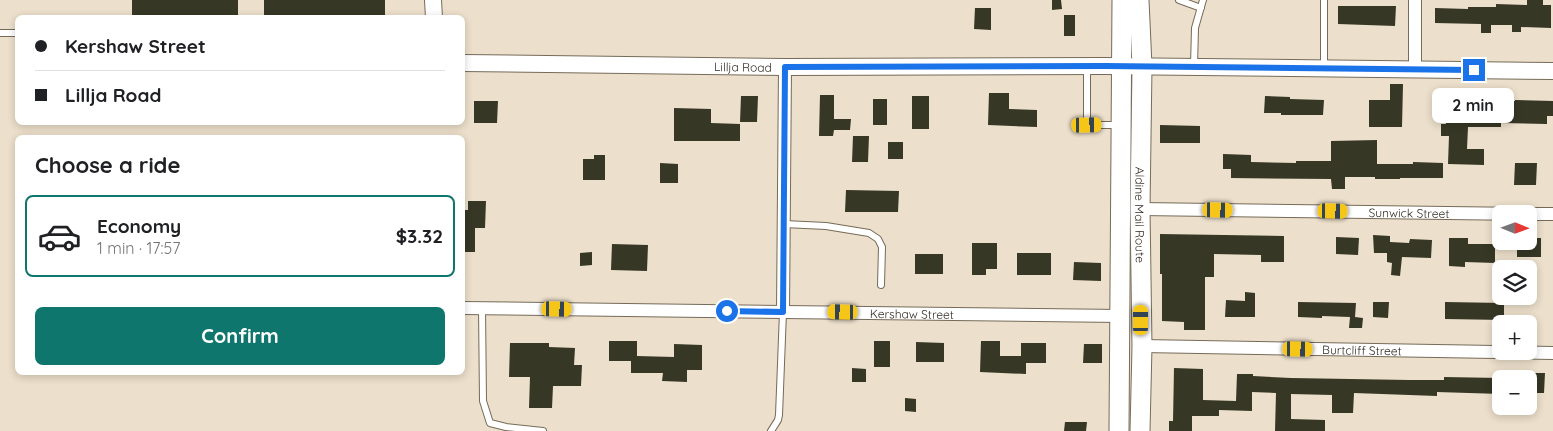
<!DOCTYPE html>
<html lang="en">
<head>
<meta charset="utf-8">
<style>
	body { margin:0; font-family:Quicksand,sans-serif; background:#f6f6f6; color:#202124; height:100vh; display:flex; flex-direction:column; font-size:19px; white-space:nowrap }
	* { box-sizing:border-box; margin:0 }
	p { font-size:16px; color:#757577 }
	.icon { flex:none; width:28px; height:28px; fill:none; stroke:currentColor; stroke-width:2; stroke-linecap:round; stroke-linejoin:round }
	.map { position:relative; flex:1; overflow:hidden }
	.drawer { position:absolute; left:15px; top:135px; width:450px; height:240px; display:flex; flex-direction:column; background:#fff; border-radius:8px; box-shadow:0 2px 8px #0003 }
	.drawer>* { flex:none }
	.banner { position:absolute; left:15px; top:15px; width:450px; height:110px; border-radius:8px; box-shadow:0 2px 8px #0003; display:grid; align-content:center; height:110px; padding:0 20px; background:#fff }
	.needle { width:32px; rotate:91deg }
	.tools { position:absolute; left:1492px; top:205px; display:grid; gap:10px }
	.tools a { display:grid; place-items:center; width:45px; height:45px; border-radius:8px; background:#fff; box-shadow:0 2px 8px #0003; font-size:25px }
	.end { position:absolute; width:22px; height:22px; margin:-11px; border:6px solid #1a73e8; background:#fff; box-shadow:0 0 0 2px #fff }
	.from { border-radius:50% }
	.bubble { position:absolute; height:35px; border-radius:8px; background:#fff; box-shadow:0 2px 8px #0003; font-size:16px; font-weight:700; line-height:35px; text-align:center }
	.car { position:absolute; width:15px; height:30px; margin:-15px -8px; border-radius:6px; box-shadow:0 0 4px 1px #0007; background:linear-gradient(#f5c518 24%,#345 0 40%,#f5c518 0 76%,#345 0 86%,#f5c518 0) }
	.banner b { display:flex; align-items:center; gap:18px; height:48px; font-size:19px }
	.banner b+b { border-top:1px solid #e0e0e0 }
	.banner i { width:12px; height:12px; background:#202124 }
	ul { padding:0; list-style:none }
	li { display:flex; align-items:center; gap:15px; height:82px; margin:0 10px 8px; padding:0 10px; border:2px solid transparent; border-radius:8px }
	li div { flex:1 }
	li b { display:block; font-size:19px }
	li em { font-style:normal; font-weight:700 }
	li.on { border-color:#0f766e }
	li>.icon { width:45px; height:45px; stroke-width:1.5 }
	h2 { padding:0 20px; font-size:22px; line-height:60px }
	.cta { display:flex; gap:10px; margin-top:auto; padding:10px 20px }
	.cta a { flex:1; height:58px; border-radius:8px; background:#0f766e; color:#fff; font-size:20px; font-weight:700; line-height:58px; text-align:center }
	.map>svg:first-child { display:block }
</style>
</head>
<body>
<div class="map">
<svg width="1553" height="431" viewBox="0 0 1553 431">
	<rect width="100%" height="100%" fill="#ecdfcb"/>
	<path fill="#363725" d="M132,0h106v18l-106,-1z
		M264,0h121v18l-121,-1z
		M1052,0h9l1,9 -10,1z
		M1527,0h16v5h8v23l-30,-1v5h-9v-7h-21v8h-10v-9l-46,-1v-15l33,1v-2h28v-3l31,1z
		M1338,6h58l-1,20 -57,-2z
		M975,8h16v22l-17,-1z
		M1064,15h11v21h-11z
		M1390,84h13l-1,43h-33v-27h21z
		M989,93h20v16l28,1v17l-49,-2z
		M820,95h14v24h17l-1,11h-16l-1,6h-14z
		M741,96h17l-1,26h-17z
		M912,96h17v33h-17z
		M1265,96l25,1v2l34,1 -1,15h-42v-2h-17z
		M873,99h14v26h-14z
		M1447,100l68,1v-1l38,1v15h-6v8l-46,-1v4h-33l-1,22h17v16l-36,-1 1,-28h-8v-12h5z
		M474,101h24l-1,22h-23z
		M674,108l37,1v14l29,1v17h-66z
		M1160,125l40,1v17h-40z
		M853,136h16l-1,26h-16z
		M1377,140v24h36v-2l30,1v15h-43v1h-25v-2h-30v12h-13l-1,-10 -100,-1v-9h-8v-15l28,1v7l45,1v-2h35v-20z
		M888,142h15v17h-15z
		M594,155h11v25h-22v-21h11z
		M660,163l18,1v19h-18z
		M1515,163h22l-1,22h-22z
		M846,190l53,1 -1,21h-53z
		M468,201h18l-1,27h-10v24h-13v-42h6z
		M1160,234l124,2v26h-23v-7l-47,-1v23h-9v53h-21v-8l-22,-1v-47h-2z
		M1373,235l17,1v6l19,1 1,-4 22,1 -1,18 -29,-1 -2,19 -9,-1 1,-12 -5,-1v-9h-13z
		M1336,237l23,1 -1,17 -22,-1z
		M1449,238h19v6h27v19l-30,-1v5l-16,-1z
		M1529,238h12v19h-24v-16h12z
		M972,243h25v26h-11v6h-14z
		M612,244l36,1 -1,26 -36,-1z
		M592,252v13l-12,1v-13z
		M1017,253h34v22h-34z
		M915,254h28v20h-28z
		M1074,262l27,1v18l-28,-1z
		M1245,292l10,1v24h-30l1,-17 19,1z
		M1298,302l58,1 -1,14 8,1 -1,10h-13l1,-11 -28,-1v2l-24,-1z
		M1373,302h16l-1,16 -15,-1z
		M1445,302l59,1v17l-59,-1z
		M609,341h28v15l37,1v-13l28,1v25h-15v12l-25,-1 1,-8h-32v-12h-22z
		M874,341h16v26h-16z
		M981,341h19v15h21v-13h25v20h-20v11l-46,-2z
		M916,342l28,1v19h-28z
		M510,343h39v4l26,1 -1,17h8l-1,21h-28l-1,22h-23l1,-31h-21z
		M1084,344h18v19h-19z
		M852,368l14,1v13h-14z
		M1174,368l29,1v31l33,1 1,-27h16v2l38,2 118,2h35v-3l57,1v16l-64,-2v4l-83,-3 -1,20h-21v-18l-41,-1v25l34,1v11h-50l1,-38 -24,-1v19l-33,-1v6h-27v15h-23v-10h4z
		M1529,373h16l-1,20h-15z
		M905,398l11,1v13l-11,-1z
		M1065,422h22l-1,9h-22z"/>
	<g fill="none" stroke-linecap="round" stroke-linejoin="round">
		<g stroke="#766b59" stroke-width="8">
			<path id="service" d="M1179,0l22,8
				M0,33h18
				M1194,66l1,-38 8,-28
				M1087,68v57h33
				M1324,68v-68
				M784,224l42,2 43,7 9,6 4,8 -1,38
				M482,308l1,93 7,22 16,4 37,4
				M771,431l7,-11 1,-5 4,-103"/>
		</g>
		<g stroke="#766b59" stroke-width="14">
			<g id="minor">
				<path d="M1415,69v-69"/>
				<path id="s1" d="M1140,209l386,5"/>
				<path d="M1529,214h24"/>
				<path id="s2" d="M462,308l659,8"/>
				<path d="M783,312l2,-245"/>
				<path id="s3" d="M1142,346l411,7"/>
			</g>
		</g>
		<g stroke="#766b59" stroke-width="18">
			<g id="tertiary">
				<path d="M433,0l1,18"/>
				<path id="s4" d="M462,63l323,4 320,-1 448,5"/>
			</g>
		</g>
		<g stroke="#766b59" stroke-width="21">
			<g id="secondary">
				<path id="s5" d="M1139,0l3,66 -2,143 2,137 -2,85"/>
				<path d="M1119,431l3,-431"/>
			</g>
		</g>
		<use href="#service" stroke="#fff" stroke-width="6"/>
		<use href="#minor" stroke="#fff" stroke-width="12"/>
		<use href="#tertiary" stroke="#fff" stroke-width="16"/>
		<use href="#secondary" stroke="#fff" stroke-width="19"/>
	</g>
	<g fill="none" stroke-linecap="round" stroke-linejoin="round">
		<path stroke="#1a73e8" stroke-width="6" d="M727,311l56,1 2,-245 320,-1 369,4"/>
	</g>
	<g text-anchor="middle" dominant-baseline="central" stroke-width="5" stroke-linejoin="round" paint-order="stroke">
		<g font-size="12" fill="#2f2a22" stroke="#fff">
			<text stroke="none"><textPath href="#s4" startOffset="281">Lillja Road</textPath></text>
			<text stroke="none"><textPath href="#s1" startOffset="269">Sunwick Street</textPath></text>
			<text stroke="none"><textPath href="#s5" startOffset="215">Aldine Mail Route</textPath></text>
			<text stroke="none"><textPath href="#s2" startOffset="450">Kershaw Street</textPath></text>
			<text stroke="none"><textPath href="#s3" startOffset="220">Burtcliff Street</textPath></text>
		</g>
	</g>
</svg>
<div class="tools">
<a><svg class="needle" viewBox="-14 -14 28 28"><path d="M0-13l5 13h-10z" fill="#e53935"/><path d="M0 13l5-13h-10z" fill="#757577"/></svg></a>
<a><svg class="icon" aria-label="layers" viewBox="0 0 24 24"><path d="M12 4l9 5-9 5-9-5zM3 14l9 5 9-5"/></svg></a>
<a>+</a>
<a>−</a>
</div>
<i class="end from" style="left:727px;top:311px"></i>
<i class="end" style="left:1474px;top:70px"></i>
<div class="bubble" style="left:1432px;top:88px;width:82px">2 min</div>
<i class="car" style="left:1087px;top:125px;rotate:89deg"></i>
<i class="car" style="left:1218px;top:210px;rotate:91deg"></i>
<i class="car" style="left:1333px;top:211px;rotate:91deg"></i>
<i class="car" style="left:557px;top:309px;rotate:91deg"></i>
<i class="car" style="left:843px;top:312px;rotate:271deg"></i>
<i class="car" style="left:1141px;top:320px;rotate:0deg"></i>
<i class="car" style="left:1298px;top:349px;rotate:91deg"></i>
<div class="banner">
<b><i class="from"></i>Kershaw Street</b>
<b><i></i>Lillja Road</b>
</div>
<section class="drawer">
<h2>Choose a ride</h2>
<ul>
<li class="on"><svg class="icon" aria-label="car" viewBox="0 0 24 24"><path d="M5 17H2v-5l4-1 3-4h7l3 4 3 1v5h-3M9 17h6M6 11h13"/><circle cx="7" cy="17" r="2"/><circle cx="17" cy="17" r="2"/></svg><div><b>Economy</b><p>1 min · 17:57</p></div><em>$3.32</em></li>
</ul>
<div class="cta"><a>Confirm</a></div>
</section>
</div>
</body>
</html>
